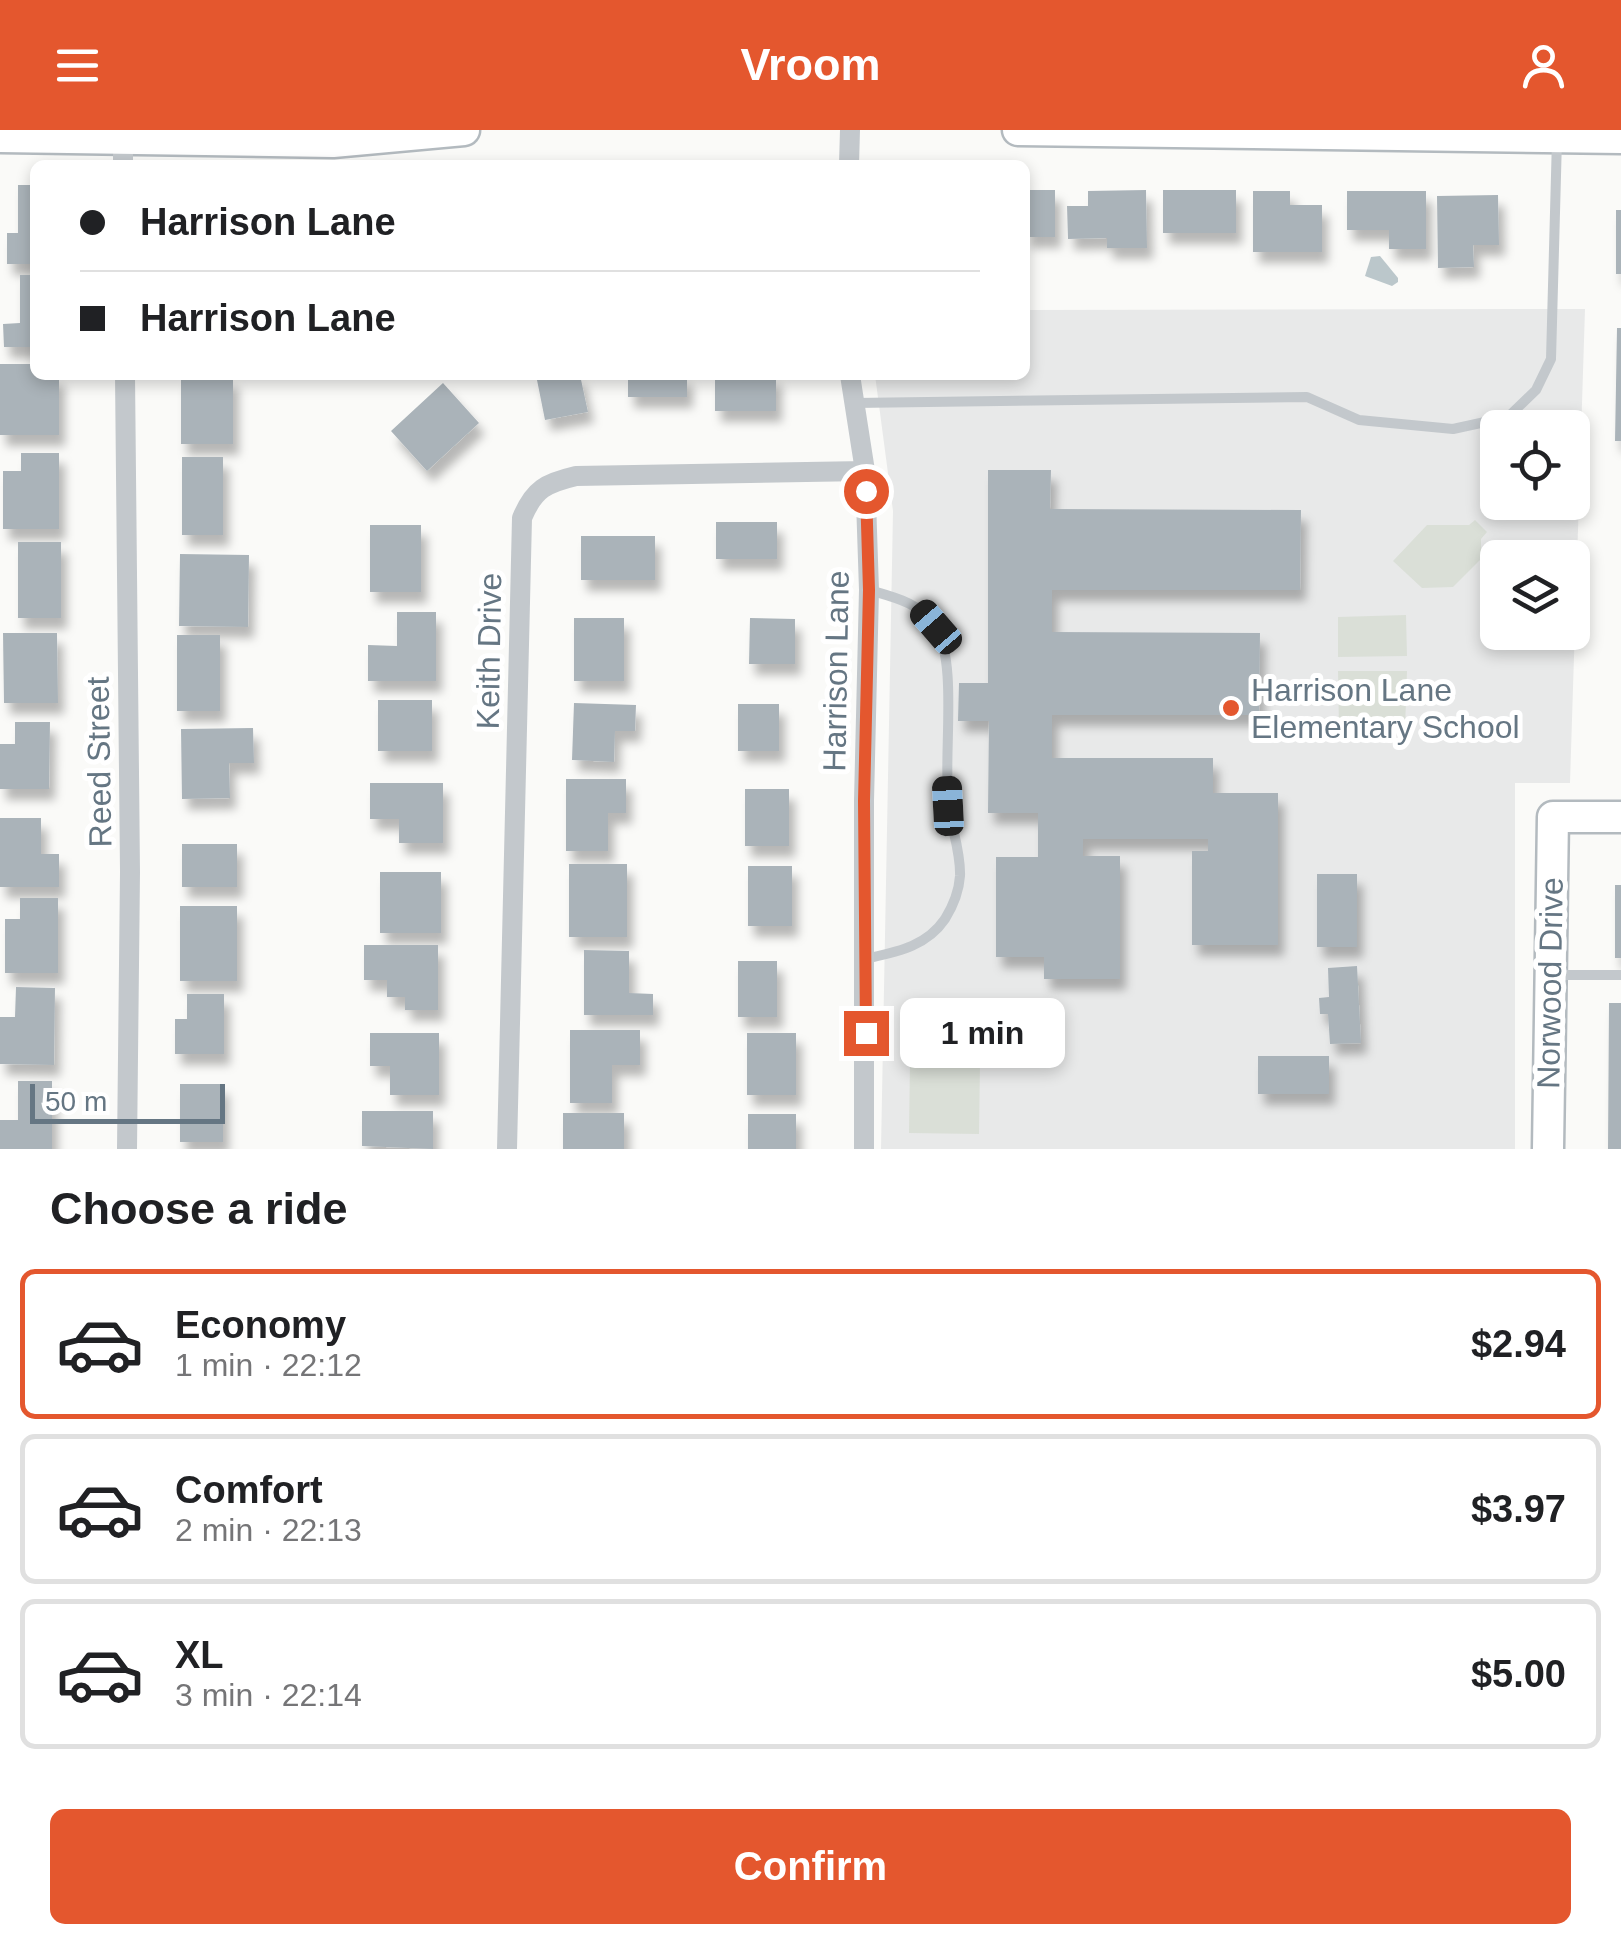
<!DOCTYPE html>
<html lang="en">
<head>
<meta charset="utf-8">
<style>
	body { margin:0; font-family:Arial,sans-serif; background:#f6f6f6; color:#202124; height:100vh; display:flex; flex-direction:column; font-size:38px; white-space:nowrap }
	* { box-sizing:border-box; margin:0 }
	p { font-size:32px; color:#757577 }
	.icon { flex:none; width:55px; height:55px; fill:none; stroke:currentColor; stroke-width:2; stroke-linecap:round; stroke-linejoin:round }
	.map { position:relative; height:1019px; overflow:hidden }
	.panel { display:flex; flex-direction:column; background:#fff; flex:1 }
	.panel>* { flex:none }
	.hud { position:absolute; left:30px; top:30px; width:1000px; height:220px; border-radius:15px; box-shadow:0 5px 15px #0003; display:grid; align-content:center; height:220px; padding:0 50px; background:#fff }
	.tools { position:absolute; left:1480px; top:280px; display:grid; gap:20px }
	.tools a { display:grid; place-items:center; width:110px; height:110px; border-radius:15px; background:#fff; box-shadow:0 5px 15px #0003; font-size:50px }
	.scale { position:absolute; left:30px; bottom:25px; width:195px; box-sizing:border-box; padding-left:10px; border:5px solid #657683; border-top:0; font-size:28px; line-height:35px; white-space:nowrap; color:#657683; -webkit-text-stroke:8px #fff; paint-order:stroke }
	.end { position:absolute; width:45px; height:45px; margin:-22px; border:12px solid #e4572e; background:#fff; box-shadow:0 0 0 5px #fff }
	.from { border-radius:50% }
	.bubble { position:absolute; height:70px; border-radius:15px; background:#fff; box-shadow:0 5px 15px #0003; font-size:32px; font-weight:800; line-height:70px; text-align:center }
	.car { position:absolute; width:30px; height:60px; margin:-30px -15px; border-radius:12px; box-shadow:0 0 8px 2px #0007; background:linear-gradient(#222 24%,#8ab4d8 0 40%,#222 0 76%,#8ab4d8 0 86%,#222 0) }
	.hud b { display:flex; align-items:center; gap:35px; height:95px; font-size:38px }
	.hud b+b { border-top:2px solid #e0e0e0 }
	.hud i { width:25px; height:25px; background:#202124 }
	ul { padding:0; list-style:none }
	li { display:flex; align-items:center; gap:30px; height:150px; margin:0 20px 15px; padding:0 30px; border:5px solid #e0e0e0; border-radius:15px }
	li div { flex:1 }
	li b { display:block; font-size:38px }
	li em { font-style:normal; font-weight:800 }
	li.on { border-color:#e4572e }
	li>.icon { width:90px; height:90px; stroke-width:1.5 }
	h2 { padding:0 50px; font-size:45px; line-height:120px }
	.primary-button { display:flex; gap:20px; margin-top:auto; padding:20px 50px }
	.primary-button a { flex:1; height:115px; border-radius:15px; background:#e4572e; color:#fff; font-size:40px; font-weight:800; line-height:115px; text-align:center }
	header { display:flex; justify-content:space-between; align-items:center; height:130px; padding:0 50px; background:#e4572e; color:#fff; font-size:45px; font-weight:800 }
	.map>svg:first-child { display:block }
</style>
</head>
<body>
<header><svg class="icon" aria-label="menu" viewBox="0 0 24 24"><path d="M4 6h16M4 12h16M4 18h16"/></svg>Vroom<svg class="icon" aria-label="person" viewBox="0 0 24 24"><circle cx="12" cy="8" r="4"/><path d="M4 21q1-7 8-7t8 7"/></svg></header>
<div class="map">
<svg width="1621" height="1019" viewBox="0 0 1621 1019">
	<defs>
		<filter id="shadow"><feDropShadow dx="6" dy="11" stdDeviation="5" flood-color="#0004"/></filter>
	</defs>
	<rect width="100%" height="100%" fill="#fafaf8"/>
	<path fill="#e8e9e9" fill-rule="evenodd" d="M1585,179l-15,474h-55v366h-634l12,-638 -18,-136h150v-65zM1498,298h74v74h-74zM1498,428h74v74h-74z"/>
	<path fill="#dadfd7" d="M1475,390l12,12 -6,7v20l-28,28 -31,1 -29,-27 34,-36h42z
		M1406,485l1,41 -69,1v-40z
		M1338,541h69l-2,58 -66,1z
		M910,932l70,1 -1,71 -70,-1z"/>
	<path fill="#bbc7cb" d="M1380,126l18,22v4l-6,4 -27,-10 6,-19z"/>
	<path fill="#aab3b9" filter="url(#shadow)" d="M18,55h17v79h-28v-31h11z
		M1025,60h30v47h-30z
		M1146,60l1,58h-40v-10l-39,1 -1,-33h21v-15z
		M1163,60h73v43h-73z
		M1253,61h37v14h32v47h-69z
		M1347,61h79v58h-37v-19h-42z
		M1498,65l1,50h-26l1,22 -36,1 -1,-72z
		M1616,80h5v64h-5z
		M20,145h15v72h-31l-1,-23 17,-1z
		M1617,198h4v113h-6z
		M0,234h35v11h24v60h-59z
		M536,245h44l8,37 -43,8z
		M628,245h59v22h-59z
		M715,245h61v36h-61z
		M181,247h52v67h-52z
		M443,253l36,40 -52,48 -36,-40z
		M21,323h38v76h-56v-58h18z
		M182,327h41v78h-41z
		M988,340h63l-1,39 251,1 -1,80h-248v42l208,1 -1,82h-207v43h161v35h65v152h-86v-94h16v-12h-125v17h37v123h-76v-22h-48v-100h42v-44h-50l1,-92h-31l1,-38h29z
		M716,392h61v37h-61z
		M370,395h51v67h-51z
		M581,406h74v44h-74z
		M18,412h43v76h-43z
		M180,424l69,1 -1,72 -69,-1z
		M397,482h39v69h-68v-36l29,1z
		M574,488h50v63h-50z
		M750,488l45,1v45h-46z
		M3,503h54l1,70h-54z
		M177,505h43v76h-43z
		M378,570h54v51h-54z
		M574,573l62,2 -1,26h-20l-1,31 -42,-2z
		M738,574h41v47h-41z
		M15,592h35l-1,67h-49v-45h15z
		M253,598l1,35h-25l1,35 -48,1 -1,-70z
		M566,649h60v34h-18v38h-42z
		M370,653h73v60h-44v-24h-29z
		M745,659h44v57h-44z
		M0,688h41v36h18v33h-59z
		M182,714h55v43h-55z
		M569,734h58v73h-58z
		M748,736h44v60h-44z
		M380,742h61v61h-61z
		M1317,744h40v73h-40z
		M1615,755h6v73h-6z
		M20,768h38v75h-53v-54h15z
		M180,776h57v75h-57z
		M364,815h74v65h-33v-13h-18v-17h-23z
		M584,820l45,1v42l24,1v21h-69z
		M738,831h39v56h-39z
		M1357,836l4,77 -31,1 -2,-30h-8l-1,-16 10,-1 -1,-29z
		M16,857l39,1 -1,77 -54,-1v-47h15z
		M187,864h37v60h-49v-35h12z
		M1609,873h12v146h-13z
		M570,900h70v35h-28v38h-42z
		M370,903h69v62h-49v-29h-20z
		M747,903h49v62h-49z
		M1258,926h71v38h-71z
		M18,951h34v68h-52v-29h18z
		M180,954h43v58h-43z
		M362,981h71v38l-71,-3z
		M563,983h61v36h-61z
		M748,984h48v35h-48z"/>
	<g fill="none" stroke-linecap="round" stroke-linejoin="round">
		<g stroke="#b3babf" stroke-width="35">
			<path id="secondary" d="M1018,0l603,8
				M0,7l333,5 131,-12
				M1548,1019l5,-332h68"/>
		</g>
		<path stroke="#c3c8cc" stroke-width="10" d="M855,273l452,-6 52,23 94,9 55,-12 28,-27 15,-31 6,-220
			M865,829c31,-7 61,-12 80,-40 8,-13 14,-28 15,-43 1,-23 -8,-46 -11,-68 -7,-48 10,-145 -14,-182 -14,-23 -42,-29 -66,-36
			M1552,845h69"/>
		<path stroke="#c3c8cc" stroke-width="20" d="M123,0v35
			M849,35l1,-35
			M125,245l5,497 -3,277
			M850,245l15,96 4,119 -5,211v348
			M507,1019l15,-631c12,-29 24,-35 54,-42l289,-5"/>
		<use href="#secondary" stroke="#fff" stroke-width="30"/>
	</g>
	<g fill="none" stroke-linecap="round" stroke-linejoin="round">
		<path stroke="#e4572e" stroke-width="12" d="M866,361l3,99 -5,211 2,232"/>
	</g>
	<circle fill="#e4572e" stroke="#fff" stroke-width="4" cx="1231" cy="578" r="10"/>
	<g text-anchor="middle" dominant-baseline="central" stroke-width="10" stroke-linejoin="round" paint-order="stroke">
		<g font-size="32" fill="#657683" stroke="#fff">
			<text transform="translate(489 521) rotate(-89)">Keith Drive</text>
			<text transform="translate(836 541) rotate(-89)">Harrison Lane</text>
			<text transform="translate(99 632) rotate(-91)">Reed Street</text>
			<text transform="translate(1550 853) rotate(-89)">Norwood Drive</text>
		</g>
		<g font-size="32" fill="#657683" stroke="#fff" text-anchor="start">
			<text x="1251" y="560">Harrison Lane<tspan x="1251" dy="37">Elementary School</tspan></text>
		</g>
	</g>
</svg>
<div class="tools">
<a><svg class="icon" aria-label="locate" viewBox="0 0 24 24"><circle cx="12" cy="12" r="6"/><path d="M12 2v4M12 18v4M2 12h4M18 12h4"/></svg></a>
<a><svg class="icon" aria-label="layers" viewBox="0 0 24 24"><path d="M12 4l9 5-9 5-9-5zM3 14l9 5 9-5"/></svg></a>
</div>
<div class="scale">50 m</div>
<i class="end from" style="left:866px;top:361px"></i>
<i class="end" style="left:866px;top:903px"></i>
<div class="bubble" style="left:900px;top:868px;width:165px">1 min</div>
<i class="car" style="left:936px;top:497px;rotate:319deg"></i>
<i class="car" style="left:948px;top:676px;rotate:357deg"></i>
<div class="hud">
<b><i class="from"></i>Harrison Lane</b>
<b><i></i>Harrison Lane</b>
</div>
</div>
<section class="panel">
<h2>Choose a ride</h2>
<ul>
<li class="on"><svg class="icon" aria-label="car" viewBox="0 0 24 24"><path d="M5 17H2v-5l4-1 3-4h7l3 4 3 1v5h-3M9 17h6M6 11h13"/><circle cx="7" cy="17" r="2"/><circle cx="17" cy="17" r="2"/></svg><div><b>Economy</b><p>1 min · 22:12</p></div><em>$2.94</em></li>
<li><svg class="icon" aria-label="car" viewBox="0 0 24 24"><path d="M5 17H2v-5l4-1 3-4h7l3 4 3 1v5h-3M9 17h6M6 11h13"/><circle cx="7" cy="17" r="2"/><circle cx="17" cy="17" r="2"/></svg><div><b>Comfort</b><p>2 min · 22:13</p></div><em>$3.97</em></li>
<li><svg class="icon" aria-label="car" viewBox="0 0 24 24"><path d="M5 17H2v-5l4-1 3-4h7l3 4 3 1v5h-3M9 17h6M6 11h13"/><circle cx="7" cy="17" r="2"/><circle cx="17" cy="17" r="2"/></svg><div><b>XL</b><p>3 min · 22:14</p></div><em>$5.00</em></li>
</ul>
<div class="primary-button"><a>Confirm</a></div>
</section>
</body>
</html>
